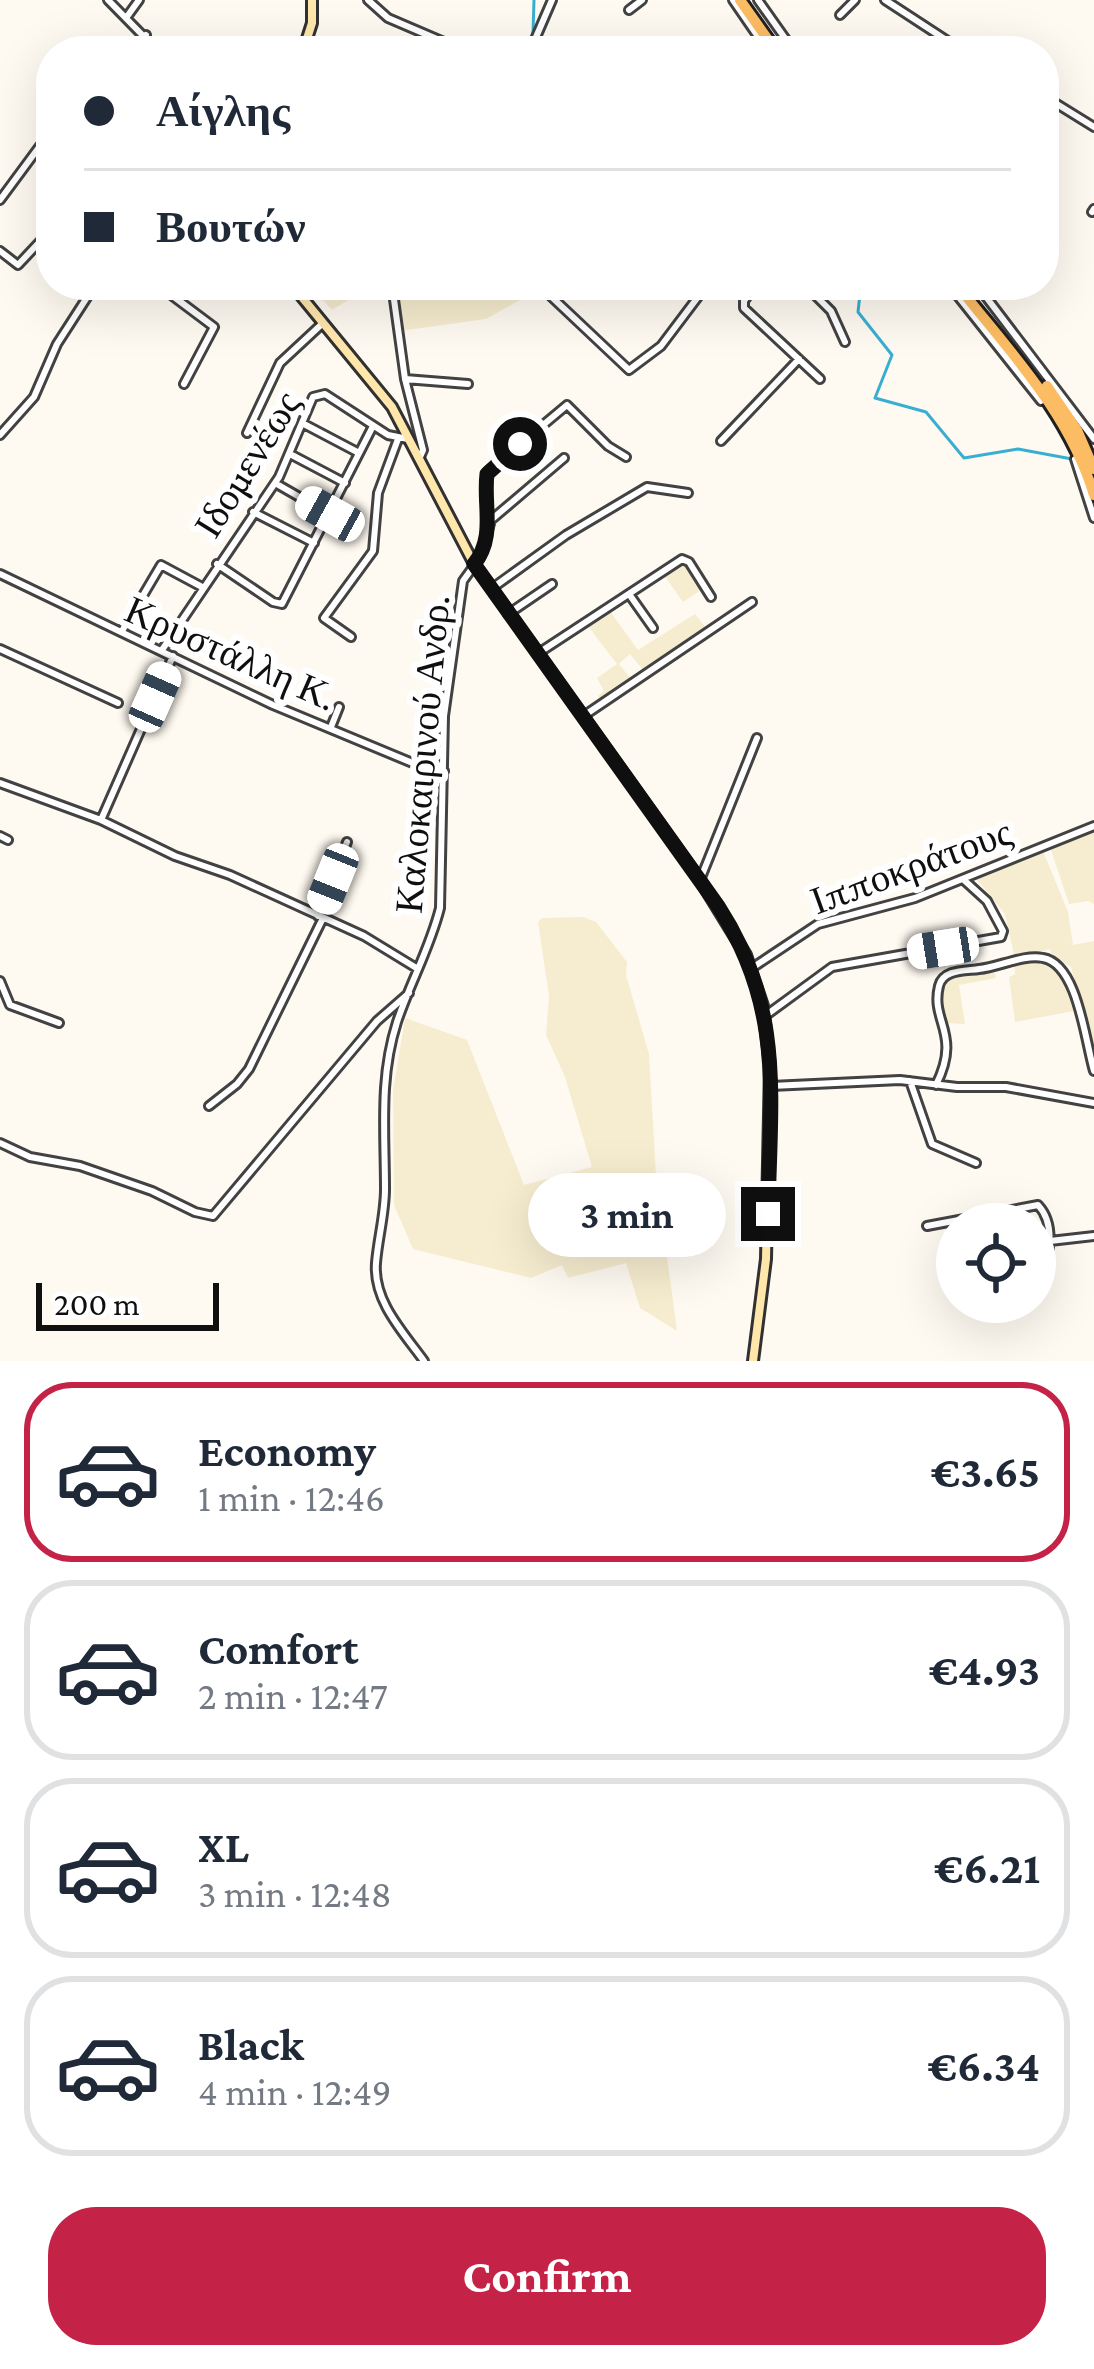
<!DOCTYPE html>
<html lang="en">
<head>
<meta charset="utf-8">
<style>
	body { margin:0; font-family:"Crimson Pro",serif; background:#f6f6f7; color:#1f2937; height:100vh; display:flex; flex-direction:column; font-size:45px; white-space:nowrap }
	* { box-sizing:border-box; margin:0 }
	p { font-size:39px; color:#747a83 }
	.icon { flex:none; width:66px; height:66px; fill:none; stroke:currentColor; stroke-width:2; stroke-linecap:round; stroke-linejoin:round }
	.map { position:relative; height:1361px; overflow:hidden }
	.side { display:flex; flex-direction:column; background:#fff; flex:1 }
	.side>* { flex:none }
	.guide { position:absolute; left:36px; top:36px; width:1023px; height:264px; border-radius:48px; box-shadow:0 12px 48px #0002; display:grid; align-content:center; height:264px; padding:0 48px; background:#fff }
	.buttons { position:absolute; left:936px; top:1203px; display:grid; gap:24px }
	.buttons a { display:grid; place-items:center; width:120px; height:120px; border-radius:50%; background:#fff; box-shadow:0 12px 48px #0002; font-size:60px }
	.scale { position:absolute; left:36px; bottom:30px; width:183px; box-sizing:border-box; padding-left:12px; border:6px solid #0f0f0f; border-top:0; font-size:33px; line-height:42px; white-space:nowrap; color:#0f0f0f; -webkit-text-stroke:9px #fff; paint-order:stroke }
	.end { position:absolute; width:54px; height:54px; margin:-27px; border:15px solid #0f0f0f; background:#fff; box-shadow:0 0 0 6px #fff }
	.from { border-radius:50% }
	.bubble { position:absolute; height:84px; border-radius:42px; background:#fff; box-shadow:0 12px 48px #0002; font-size:39px; font-weight:700; line-height:84px; text-align:center }
	.car { position:absolute; width:36px; height:72px; margin:-36px -18px; border-radius:15px; box-shadow:0 0 9px 3px #0007; background:linear-gradient(#fff 24%,#345 0 40%,#fff 0 76%,#345 0 86%,#fff 0) }
	.guide b { display:flex; align-items:center; gap:42px; height:114px; font-size:45px }
	.guide b+b { border-top:3px solid #e0e1e3 }
	.guide i { width:30px; height:30px; background:#1f2937 }
	ul { padding:21px 0 0; list-style:none }
	li { display:flex; align-items:center; gap:36px; height:180px; margin:0 24px 18px; padding:0 24px; border:6px solid #e0e1e3; border-radius:48px }
	li div { flex:1 }
	li b { display:block; font-size:45px }
	li em { font-style:normal; font-weight:700 }
	li.active { border-color:#c42246 }
	li>.icon { width:108px; height:108px; stroke-width:1.5 }
	.action { display:flex; gap:24px; margin-top:auto; padding:24px 48px }
	.action a { flex:1; height:138px; border-radius:48px; background:#c42246; color:#fff; font-size:48px; font-weight:700; line-height:138px; text-align:center }
	.map>svg:first-child { display:block }
</style>
</head>
<body>
<div class="map">
<svg width="1094" height="1361" viewBox="0 0 1094 1361">
	<rect width="100%" height="100%" fill="#fffaf1"/>
	<path fill="#f6eccf" d="M309,285h64l-41,25z
		M396,285h133l5,7 -48,27 -86,12z
		M684,562l20,26 -21,14 -20,-28z
		M609,610l29,40 57,-36 12,15 -64,41 -13,-16 -11,10 12,15 -30,22 -3,-5 6,-5 -7,-13 20,-14 -30,-39z
		M1094,830v74l-6,-3 -19,3 -18,-54z
		M1043,851l25,61 5,33 21,-4v108l-23,-82 -19,-11 -2,-7 -35,10 -10,-45 -30,-37z
		M583,917l13,5 31,40 -1,13 23,79 7,122 21,155 -37,-23 -14,-45 -58,15 -6,-13 -31,13 -118,-29 -19,-44 -1,-115 12,-72 62,22 57,145 68,-18 -27,-90 -19,-42 3,-39 -11,-74 4,-4z
		M1031,961l27,8 10,17 6,25 -59,11 -6,-45 6,-3 -1,-8z
		M994,970l2,8 -37,7 6,39 -19,-1 -4,-21 3,-21 13,-7z"/>
	<g fill="none" stroke-linecap="round" stroke-linejoin="round">
		<path stroke="#38afd2" stroke-width="3" d="M533,33l1,-33
			M539,41l4,5 32,5
			M861,285l-3,27 34,43 -17,43 51,14 38,46 54,-9 54,10"/>
		<g stroke="#424242" stroke-width="12">
			<path id="minor" d="M108,0l50,51
				M368,0l20,18 77,33
				M733,0l35,51
				M758,0l36,51
				M885,0l78,51
				M629,10l13,-10
				M840,15l15,-15
				M126,18l13,-18
				M137,51l9,-16
				M530,51l22,-51
				M1044,96l50,31
				M1044,125l7,20
				M0,200l51,-69
				M1092,212l2,-3
				M0,251l18,14 29,-31
				M158,285l56,42 -30,57
				M392,285l13,94 18,71 -3,7
				M539,285l90,85 32,-24 46,-61
				M755,285l-11,16v7l76,71
				M805,285l26,26 14,31
				M949,285l92,116
				M977,285l117,154
				M405,379l63,5
				M302,423l57,30
				M247,433l33,-70 43,-40
				M0,435l34,-38 23,-53 38,-59
				M721,441l78,-82
				M290,454l55,29
				M1075,459l19,59
				M275,483l54,31
				M253,512l61,31
				M490,523l-5,-25 3,-27 79,-66 41,41 18,11
				M217,564l56,38 9,2 91,-178
				M0,574l273,131 142,59 29,7
				M491,589l75,-54 81,-48 41,6
				M629,594l24,34
				M508,614l44,-30
				M122,631l39,-66 41,22
				M351,637l-27,-19 49,-67 5,-58 20,-54
				M0,649l118,54
				M162,650l117,-173 34,-80 12,-3 63,41 20,4
				M537,654l145,-95 7,3 22,35
				M582,717l170,-115
				M331,727l8,-20
				M0,783l101,37 74,36 55,19 134,61 54,33
				M101,820l72,-164
				M0,836l8,4
				M700,880l57,-142
				M318,916l29,-74
				M752,968l66,-44 97,-26 179,-72
				M0,981l10,24 49,18
				M765,1016l67,-49 169,-30 2,-6 -16,-30 -23,-21
				M910,1081l22,63 44,19
				M936,1085c26,-52 -6,-63 3,-99 4,-17 27,-15 40,-17 20,-2 45,-15 64,-11 35,6 42,83 51,113
				M771,1086l129,-6 57,7h49l88,16
				M209,1106l28,-22 12,-15 74,-151
				M0,1143l30,14 50,9 72,25 43,21 18,4 164,-195 32,-28
				M927,1226l111,-21c14,15 13,36 9,54l-12,8
				M1050,1241l44,-5
				M955,1285l2,-1
				M424,1361c-21,-29 -51,-60 -48,-98 2,-25 9,-49 9,-74 0,-58 -6,-111 12,-167 13,-39 33,-74 43,-114l4,-192 19,-135 18,-25 10,-36 73,-62"/>
		</g>
		<g stroke="#313131" stroke-width="14">
			<path id="secondary" d="M303,51l9,-28v-23
				M292,285l100,122 82,157 226,316 46,75 17,51 7,60 -4,193 -13,102"/>
		</g>
		<g stroke="#202020" stroke-width="16">
			<path id="primary" d="M740,0l36,51
				M957,285c52,66 112,127 137,210
				M1047,386l30,44 17,39"/>
		</g>
		<use href="#minor" stroke="#fff" stroke-width="6"/>
		<use href="#secondary" stroke="#ffe7ac" stroke-width="8"/>
		<use href="#primary" stroke="#fcbc63" stroke-width="10"/>
	</g>
	<g fill="none" stroke-linecap="round" stroke-linejoin="round">
		<path stroke="#0f0f0f" stroke-width="15" d="M520,444l-33,30c-4,31 9,63 -13,90l244,342c67,103 52,191 50,308"/>
	</g>
	<g text-anchor="middle" dominant-baseline="central" stroke-width="12" stroke-linejoin="round" paint-order="stroke">
		<g font-size="39" fill="#0f0f0f" stroke="#fff">
			<text transform="translate(247 464) rotate(-58)">Ιδομενέως</text>
			<text transform="translate(231 653) rotate(24)">Κρυστάλλη Κ.</text>
			<text transform="translate(422 754) rotate(-85)">Καλοκαιρινού Ανδρ.</text>
			<text transform="translate(911 866) rotate(-20)">Ιπποκράτους</text>
		</g>
	</g>
</svg>
<div class="buttons">
<a><svg class="icon" aria-label="locate" viewBox="0 0 24 24"><circle cx="12" cy="12" r="6"/><path d="M12 2v4M12 18v4M2 12h4M18 12h4"/></svg></a>
</div>
<div class="scale">200 m</div>
<i class="end from" style="left:520px;top:444px"></i>
<i class="end" style="left:768px;top:1214px"></i>
<div class="bubble" style="left:528px;top:1173px;width:198px">3 min</div>
<i class="car" style="left:330px;top:514px;rotate:299deg"></i>
<i class="car" style="left:155px;top:697px;rotate:24deg"></i>
<i class="car" style="left:333px;top:879px;rotate:202deg"></i>
<i class="car" style="left:943px;top:948px;rotate:261deg"></i>
<div class="guide">
<b><i class="from"></i>Αίγλης</b>
<b><i></i>Βουτών</b>
</div>
</div>
<section class="side">
<ul>
<li class="active"><svg class="icon" aria-label="car" viewBox="0 0 24 24"><path d="M5 17H2v-5l4-1 3-4h7l3 4 3 1v5h-3M9 17h6M6 11h13"/><circle cx="7" cy="17" r="2"/><circle cx="17" cy="17" r="2"/></svg><div><b>Economy</b><p>1 min · 12:46</p></div><em>€3.65</em></li>
<li><svg class="icon" aria-label="car" viewBox="0 0 24 24"><path d="M5 17H2v-5l4-1 3-4h7l3 4 3 1v5h-3M9 17h6M6 11h13"/><circle cx="7" cy="17" r="2"/><circle cx="17" cy="17" r="2"/></svg><div><b>Comfort</b><p>2 min · 12:47</p></div><em>€4.93</em></li>
<li><svg class="icon" aria-label="car" viewBox="0 0 24 24"><path d="M5 17H2v-5l4-1 3-4h7l3 4 3 1v5h-3M9 17h6M6 11h13"/><circle cx="7" cy="17" r="2"/><circle cx="17" cy="17" r="2"/></svg><div><b>XL</b><p>3 min · 12:48</p></div><em>€6.21</em></li>
<li><svg class="icon" aria-label="car" viewBox="0 0 24 24"><path d="M5 17H2v-5l4-1 3-4h7l3 4 3 1v5h-3M9 17h6M6 11h13"/><circle cx="7" cy="17" r="2"/><circle cx="17" cy="17" r="2"/></svg><div><b>Black</b><p>4 min · 12:49</p></div><em>€6.34</em></li>
</ul>
<div class="action"><a>Confirm</a></div>
</section>
</body>
</html>
